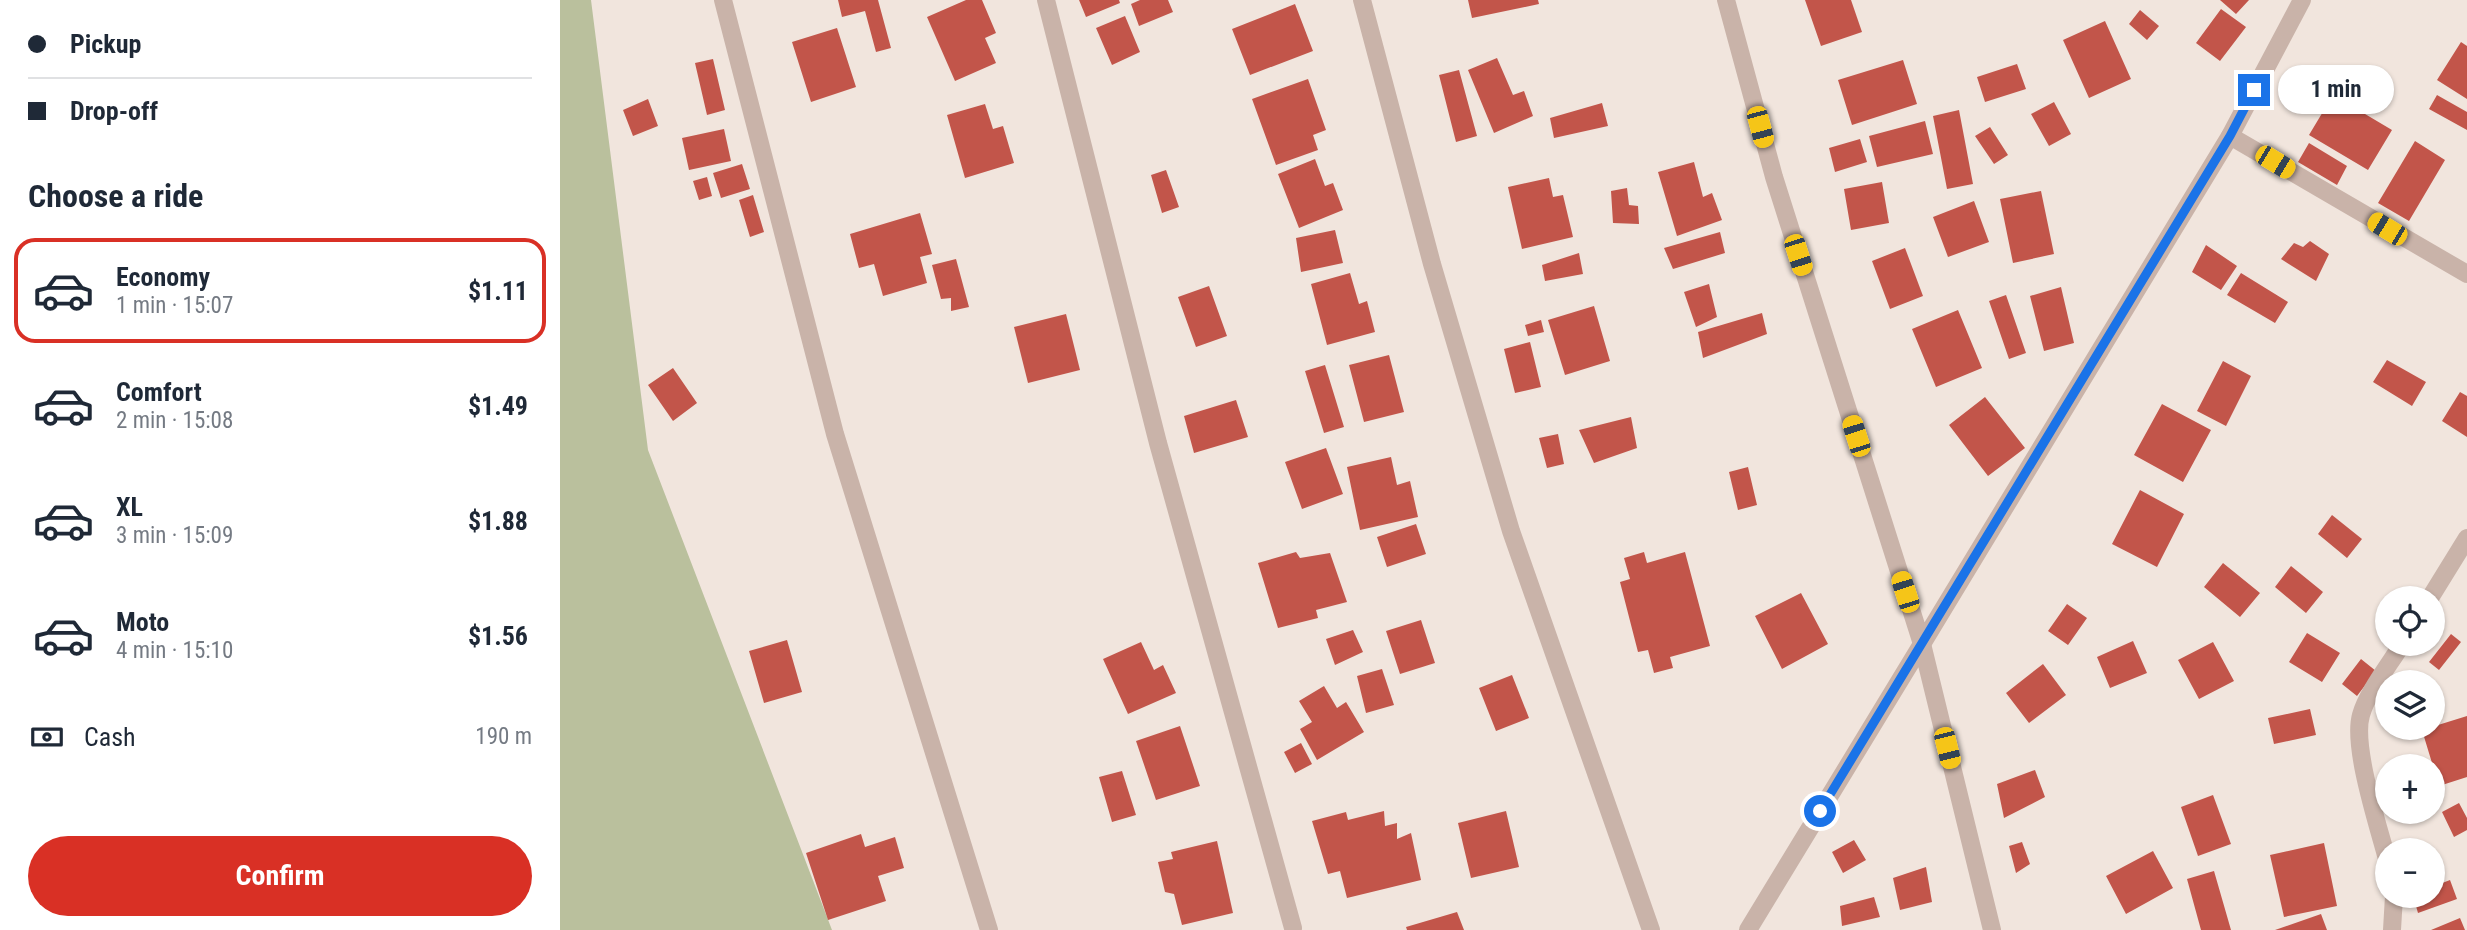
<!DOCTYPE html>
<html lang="en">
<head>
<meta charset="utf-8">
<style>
	body { margin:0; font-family:"Roboto Condensed",sans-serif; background:#f2f2f3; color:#1f2937; height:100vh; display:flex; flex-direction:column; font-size:26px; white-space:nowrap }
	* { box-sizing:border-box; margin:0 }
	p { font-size:23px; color:#747a83 }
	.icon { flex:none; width:38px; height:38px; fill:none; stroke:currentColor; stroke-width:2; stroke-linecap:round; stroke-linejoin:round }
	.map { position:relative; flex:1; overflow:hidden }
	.drawer { display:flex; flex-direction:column; background:#fff; width:560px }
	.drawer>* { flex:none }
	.guide { display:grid; align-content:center; height:154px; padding:0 28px; background:#fff }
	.tools { position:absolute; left:1815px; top:586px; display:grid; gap:14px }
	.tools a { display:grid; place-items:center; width:70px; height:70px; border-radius:50%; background:#fff; box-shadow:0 2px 5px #0004; font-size:35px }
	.end { position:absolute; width:32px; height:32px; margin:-16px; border:9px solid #1a73e8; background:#fff; box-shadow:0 0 0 4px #fff }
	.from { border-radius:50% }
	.bubble { position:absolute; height:49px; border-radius:24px; background:#fff; box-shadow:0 2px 5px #0004; font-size:23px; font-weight:700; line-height:49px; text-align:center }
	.car { position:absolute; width:21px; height:42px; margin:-21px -10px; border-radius:9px; box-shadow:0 0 5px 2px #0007; background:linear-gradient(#f5c518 24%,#345 0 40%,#f5c518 0 76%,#345 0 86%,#f5c518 0) }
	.guide b { display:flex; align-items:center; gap:24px; height:66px; font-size:26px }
	.guide b+b { border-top:2px solid #e0e1e3 }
	.guide i { width:18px; height:18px; background:#1f2937 }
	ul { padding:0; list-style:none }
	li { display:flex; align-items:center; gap:21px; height:105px; margin:0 14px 10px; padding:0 14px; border:4px solid transparent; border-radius:21px }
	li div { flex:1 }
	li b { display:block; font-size:26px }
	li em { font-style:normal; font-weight:700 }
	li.selected { border-color:#d93025 }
	li>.icon { width:63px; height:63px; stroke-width:1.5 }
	h2 { padding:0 28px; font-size:32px; line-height:84px }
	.pay { display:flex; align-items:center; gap:18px; height:77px; padding:0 28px; font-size:26px }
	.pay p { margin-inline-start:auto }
	.primary-button { display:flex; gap:14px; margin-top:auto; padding:14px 28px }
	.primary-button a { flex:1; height:80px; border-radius:42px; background:#d93025; color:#fff; font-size:28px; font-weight:700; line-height:80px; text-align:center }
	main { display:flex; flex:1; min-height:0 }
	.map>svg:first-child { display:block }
</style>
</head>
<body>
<main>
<section class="drawer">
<div class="guide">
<b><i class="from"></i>Pickup</b>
<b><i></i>Drop-off</b>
</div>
<h2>Choose a ride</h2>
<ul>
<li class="selected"><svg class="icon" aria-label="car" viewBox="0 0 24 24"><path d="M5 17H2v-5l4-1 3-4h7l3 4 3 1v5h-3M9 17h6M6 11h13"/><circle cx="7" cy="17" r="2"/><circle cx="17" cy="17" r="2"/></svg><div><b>Economy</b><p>1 min · 15:07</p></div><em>$1.11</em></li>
<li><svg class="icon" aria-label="car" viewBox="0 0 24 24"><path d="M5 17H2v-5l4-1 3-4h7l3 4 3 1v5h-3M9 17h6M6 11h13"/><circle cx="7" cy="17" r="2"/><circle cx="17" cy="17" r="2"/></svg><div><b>Comfort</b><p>2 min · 15:08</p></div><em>$1.49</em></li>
<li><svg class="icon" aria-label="car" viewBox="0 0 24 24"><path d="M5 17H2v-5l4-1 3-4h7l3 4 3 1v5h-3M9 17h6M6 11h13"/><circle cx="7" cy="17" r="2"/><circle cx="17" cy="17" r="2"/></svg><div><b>XL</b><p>3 min · 15:09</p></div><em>$1.88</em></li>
<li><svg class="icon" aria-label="car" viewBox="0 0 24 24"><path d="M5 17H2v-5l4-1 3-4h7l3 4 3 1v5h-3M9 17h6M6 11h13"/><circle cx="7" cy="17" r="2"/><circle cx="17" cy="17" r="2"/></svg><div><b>Moto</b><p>4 min · 15:10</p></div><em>$1.56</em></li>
</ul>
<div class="pay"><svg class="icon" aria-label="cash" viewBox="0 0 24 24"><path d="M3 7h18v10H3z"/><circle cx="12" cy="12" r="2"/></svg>Cash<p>190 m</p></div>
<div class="primary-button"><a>Confirm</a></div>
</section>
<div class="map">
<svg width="1907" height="930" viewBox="0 0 1907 930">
	<rect width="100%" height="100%" fill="#f1e5dd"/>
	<path fill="#bac09d" d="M0,0h31l57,450 184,480h-272z"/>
	<path fill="#c2554a" d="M278,0h40l13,48 -15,4 -11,-41 -23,6z
		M406,0h16l14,33 -11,5 11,25 -41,18 -28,-64z
		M519,0h40l1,3 -34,14z
		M580,0h28l5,12 -34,14 -8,-22z
		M908,0h70l1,4 -67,14z
		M1245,0h46l11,32 -41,14z
		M1660,0h29l-13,14z
		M735,4l18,47 -63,24 -18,-46z
		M1661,9l25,18 -26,34 -24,-18z
		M1580,10l19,16 -12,14 -18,-16z
		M565,16l15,36 -28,13 -16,-37z
		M1545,21l26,58 -42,19 -26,-58z
		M277,28l19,59 -45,15 -19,-60z
		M1901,42l6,4v53l-30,-19z
		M937,58l16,37 11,-4 9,25 -39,17 -26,-63z
		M153,59l12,51 -18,5 -12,-52z
		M1343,60l14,44 -65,21 -14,-45z
		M1457,64l9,25 -41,13 -8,-25z
		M899,70l18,66 -21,6 -17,-67z
		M748,79l18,51 -13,5 5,15 -42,15 -24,-66z
		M1773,95l59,35 -24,40 -59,-35z
		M1877,95l30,17v18l-38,-21z
		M88,99l10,27 -25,10 -10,-26z
		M1494,102l17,32 -22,12 -18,-32z
		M1042,103l6,23 -54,12 -4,-20z
		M425,104l8,25 10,-3 11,37 -49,15 -18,-63z
		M1399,110l14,74 -26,5 -14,-73z
		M1365,121l8,33 -56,13 -8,-31z
		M1430,127l18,28 -14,9 -19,-28z
		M164,129l7,32 -42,9 -7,-32z
		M1300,139l7,23 -32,10 -6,-24z
		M1855,141l30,19 -36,61 -31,-18z
		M1749,143l38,23 -10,19 -39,-23z
		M755,159l10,27 8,-3 10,27 -44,18 -21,-54z
		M1134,162l9,35 9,-4 10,27 -45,16 -19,-64z
		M182,164l8,25 -29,9 -8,-25z
		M606,170l13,37 -17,6 -11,-38z
		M147,177l5,19 -13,4 -6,-19z
		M989,178l4,19 10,-2 10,42 -51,12 -14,-62z
		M1322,182l7,41 -38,7 -7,-41z
		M1067,188l2,17 9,1 1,18 -26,-1 -2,-32z
		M1481,191l13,63 -41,9 -13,-64z
		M193,195l11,37 -14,5 -11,-37z
		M1414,201l15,41 -41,15 -15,-40z
		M360,213l12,41 -12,3 7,26 -44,13 -9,-32 -15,4 -9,-34z
		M775,230l8,33 -42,9 -5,-34z
		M1160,232l5,21 -52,16 -9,-21z
		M1750,241l19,13 -13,27 -35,-22 13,-16 9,4z
		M1646,245l31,21 -16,24 -29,-18z
		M1345,248l18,48 -33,13 -18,-48z
		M1019,253l4,21 -38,7 -3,-16z
		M396,259l13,48 -18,4v-13l-10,1 -9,-34z
		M790,273l9,31 8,-3 8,31 -48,13 -16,-61z
		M1681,273l47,29 -13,21 -48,-28z
		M1149,284l8,33 -21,10 -12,-35z
		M649,286l18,50 -31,11 -18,-50z
		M1501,287l13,56 -30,8 -14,-55z
		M1446,295l20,58 -17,6 -20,-58z
		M1034,306l16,55 -45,14 -17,-55z
		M1398,310l24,58 -46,19 -24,-58z
		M1202,313l5,21 -64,24 -5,-26z
		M506,314l14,56 -52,13 -14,-56z
		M981,320l3,12 -16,4 -3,-11z
		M970,342l11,45 -26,6 -11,-44z
		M829,355l15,57 -40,10 -15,-57z
		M1827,360l39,22 -14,24 -39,-24z
		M1663,361l28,15 -25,50 -29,-15z
		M765,365l19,62 -20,6 -19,-62z
		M113,368l24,35 -24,18 -25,-36z
		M1900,392l7,4v41l-25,-16z
		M1425,397l40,51 -37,28 -39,-51z
		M676,400l12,37 -54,16 -10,-37z
		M1602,404l49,26 -28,52 -49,-27z
		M1071,417l6,31 -43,15 -15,-33z
		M998,434l6,30 -17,4 -8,-30z
		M766,448l17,46 -41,15 -17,-47z
		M831,457l6,28 13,-4 8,36 -58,13 -13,-63z
		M1188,467l9,38 -19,5 -9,-38z
		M1580,490l44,24 -27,53 -45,-23z
		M1772,515l30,24 -15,19 -29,-24z
		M856,524l10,30 -39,13 -10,-30z
		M736,552l4,6 30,-5 17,49 -31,8 2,8 -40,10 -20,-65z
		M1084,552l3,11 38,-11 25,94 -40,11 3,11 -19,5 -6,-23 -10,2 -18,-70 10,-3 -6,-21z
		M1663,563l37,30 -20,24 -36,-30z
		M1731,566l32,26 -17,21 -31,-26z
		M1241,593l27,51 -46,25 -27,-53z
		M1507,604l20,14 -19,27 -20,-14z
		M861,620l14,43 -35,11 -14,-43z
		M793,630l10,22 -28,13 -9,-26z
		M1747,633l33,20 -18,29 -33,-20z
		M1891,634l10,8 -22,28 -10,-8z
		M227,640l15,52 -38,11 -15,-52z
		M1573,641l14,32 -37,15 -13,-31z
		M581,642l13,28 9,-5 13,28 -48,21 -25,-55z
		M1653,642l21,39 -35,18 -21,-39z
		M1801,659l15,12 -19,25 -15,-12z
		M1483,664l23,31 -37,28 -23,-30z
		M822,669l12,36 -28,8 -9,-37z
		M952,675l17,43 -33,13 -17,-43z
		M764,686l13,22 9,-6 18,30 -47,28 -17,-31 12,-7 -13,-21z
		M1750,709l6,26 -42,9 -6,-26z
		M1907,716v61l-28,9 -17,-56z
		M620,726l20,60 -44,14 -20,-59z
		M741,743l11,21 -17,9 -11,-21z
		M1475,770l10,27 -41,21 -7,-34z
		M562,771l14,44 -24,7 -13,-45z
		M1653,795l18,49 -33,12 -17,-49z
		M1899,803l8,15v12l-13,7 -12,-25z
		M824,811l1,15 12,-3v16l14,-6 10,47 -74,18 -7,-27 -12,3 -16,-53 34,-9 2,8z
		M946,811l13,56 -48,11 -13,-55z
		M301,834l4,13 30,-10 9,31 -26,8 8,25 -58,19 -22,-67z
		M1294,840l12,20 -23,13 -11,-21z
		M657,841l16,72 -51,12 -8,-31 -9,-2 -7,-30 15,-3 -2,-7z
		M1462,842l8,22 -14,9 -7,-27z
		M1764,843l13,63 -53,11 -14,-62z
		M1593,851l20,37 -47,26 -20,-38z
		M1366,867l6,35 -32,8 -7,-32z
		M1654,871l17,59h-30l-14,-51z
		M1890,880l7,19 -39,14 -5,-17h19v-9z
		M1314,897l6,20 -38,9 -2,-20z
		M897,912l7,18h-57l-1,-3z
		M1761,914l6,16h-52z
		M1900,918l5,12h-34z"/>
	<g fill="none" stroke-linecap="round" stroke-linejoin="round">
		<path stroke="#c9b3a9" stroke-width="18" d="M163,0l112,434 154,496
			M486,0l112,443 135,485
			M802,0l70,264 79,267 140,399
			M1670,136l237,138
			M1870,598l37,-60
			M1362,644l70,286
			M1827,859c-9,-34 -35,-113 -26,-144 6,-22 29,-51 41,-71
			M1188,930l174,-286
			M1832,930l2,-34"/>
		<path stroke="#c9b3a9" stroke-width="18" d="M1166,0l48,177 148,467
			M1362,644l308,-508 72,-136"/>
	</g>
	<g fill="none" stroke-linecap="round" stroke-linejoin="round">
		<path stroke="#1a73e8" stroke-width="9" d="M1260,811l410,-675 24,-46"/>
	</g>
</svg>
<div class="tools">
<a><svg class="icon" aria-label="locate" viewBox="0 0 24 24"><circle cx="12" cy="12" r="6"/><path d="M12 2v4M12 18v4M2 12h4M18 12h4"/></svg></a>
<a><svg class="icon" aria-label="layers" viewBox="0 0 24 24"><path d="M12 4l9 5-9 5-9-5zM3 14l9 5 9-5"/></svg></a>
<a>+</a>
<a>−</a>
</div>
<i class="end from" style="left:1260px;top:811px"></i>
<i class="end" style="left:1694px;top:90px"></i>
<div class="bubble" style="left:1718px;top:65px;width:116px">1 min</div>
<i class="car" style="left:1200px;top:127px;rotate:165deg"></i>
<i class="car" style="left:1715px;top:162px;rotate:121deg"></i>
<i class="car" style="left:1827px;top:229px;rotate:301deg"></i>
<i class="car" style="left:1238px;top:255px;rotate:162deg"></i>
<i class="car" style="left:1296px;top:436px;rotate:342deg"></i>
<i class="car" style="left:1345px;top:592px;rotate:342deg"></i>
<i class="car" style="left:1387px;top:748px;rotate:166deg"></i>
</div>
</main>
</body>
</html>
